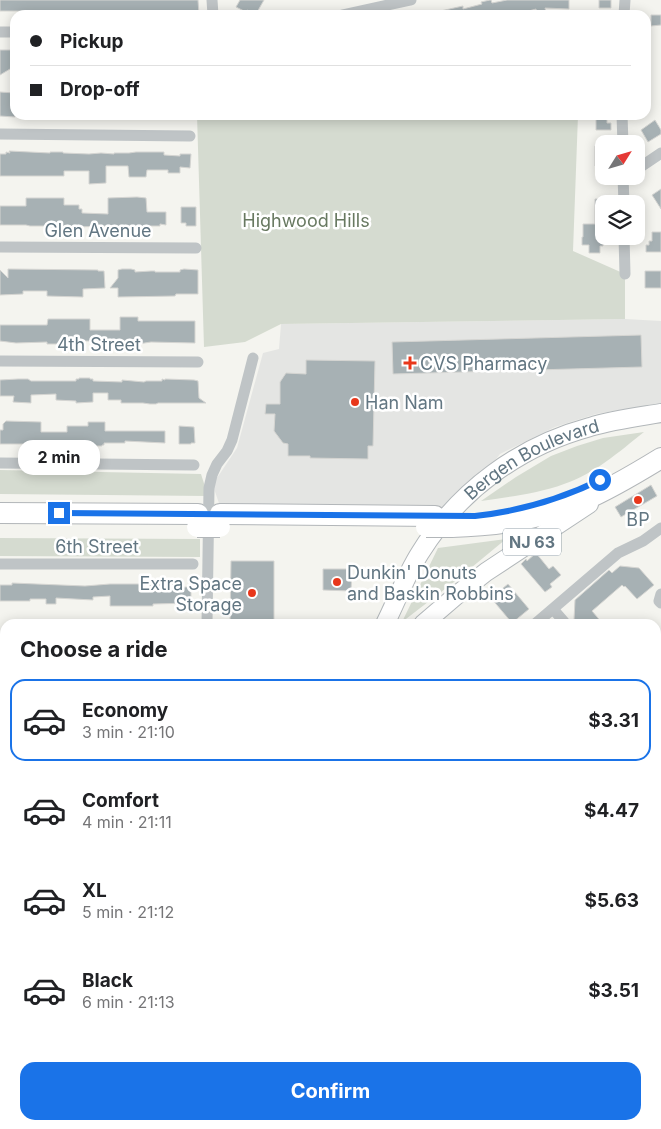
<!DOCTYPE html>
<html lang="en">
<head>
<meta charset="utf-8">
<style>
	body { margin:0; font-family:Inter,sans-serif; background:#f2f2f2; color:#202124; height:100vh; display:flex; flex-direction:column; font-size:19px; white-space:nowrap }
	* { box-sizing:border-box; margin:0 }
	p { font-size:16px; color:#757577 }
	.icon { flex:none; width:28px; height:28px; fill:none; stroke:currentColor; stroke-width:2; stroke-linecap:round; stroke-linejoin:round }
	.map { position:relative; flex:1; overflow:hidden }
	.details { position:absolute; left:0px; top:619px; width:661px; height:511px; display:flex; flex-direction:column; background:#fff; border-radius:15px 15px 0 0; box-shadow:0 2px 12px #0003 }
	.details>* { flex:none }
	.banner { position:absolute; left:10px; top:10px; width:641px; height:110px; border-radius:15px; box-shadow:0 2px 12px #0003; display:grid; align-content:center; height:110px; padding:0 20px; background:#fff }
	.needle { width:32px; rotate:53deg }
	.fabs { position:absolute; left:595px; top:135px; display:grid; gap:10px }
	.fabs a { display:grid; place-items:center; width:50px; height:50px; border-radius:10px; background:#fff; box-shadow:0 2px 12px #0003; font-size:25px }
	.end { position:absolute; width:22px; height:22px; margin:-11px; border:6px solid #1a73e8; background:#fff; box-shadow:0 0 0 2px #fff }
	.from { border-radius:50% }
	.bubble { position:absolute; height:35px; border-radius:15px; background:#fff; box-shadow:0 2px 12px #0003; font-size:16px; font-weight:700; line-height:35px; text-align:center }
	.banner b { display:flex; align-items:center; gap:18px; height:48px; font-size:19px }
	.banner b+b { border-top:1px solid #e0e0e0 }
	.banner i { width:12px; height:12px; background:#202124 }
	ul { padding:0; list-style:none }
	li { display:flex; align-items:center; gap:15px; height:82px; margin:0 10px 8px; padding:0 10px; border:2px solid transparent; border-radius:15px }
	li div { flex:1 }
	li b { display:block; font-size:19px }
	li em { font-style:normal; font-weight:700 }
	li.selected { border-color:#1a73e8 }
	li>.icon { width:45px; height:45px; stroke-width:1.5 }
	h2 { padding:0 20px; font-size:22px; line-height:60px }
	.button { display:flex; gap:10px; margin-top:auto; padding:10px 20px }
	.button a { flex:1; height:58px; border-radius:15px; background:#1a73e8; color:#fff; font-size:20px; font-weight:700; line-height:58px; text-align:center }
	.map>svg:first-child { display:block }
</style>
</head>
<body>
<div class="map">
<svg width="661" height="1129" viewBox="0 0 661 1129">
	<rect width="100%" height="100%" fill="#f4f4ef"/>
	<path fill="#e4e5e3" d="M625,319l36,2v90l-23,-2h-13l-29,5 -41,13 -55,27 -15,19 -39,35 -225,1 -9,-26 7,-8 18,-27 26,-95 16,-4 2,-25z
		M5,909v124h-5v-122z
		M392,1125h205v4h-205z"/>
	<path fill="#d5dbd0" d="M197,115h381l-5,136 52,23v45l-344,5 -36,18 -41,5z
		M644,432c-25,20 -50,42 -80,52 -27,10 -56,13 -83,17l35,-24 35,-21 26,-10 26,-8z
		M0,470l201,4 7,22 -208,-2z
		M0,538l200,1v18l-200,-1z
		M506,539l-52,43 -52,40 36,-74z
		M661,750v379h-64v-4h59v-374z"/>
	<path fill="#a7b1b4" stroke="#d5d5d2" d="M0,0h198l1,15h-37l-1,-3h-27l-28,1v2h-17v-2l-21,-1v-1h-68z
		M240,0h24l-8,14 -9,-4 -1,2 -10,-5z
		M490,0h1l1,3 15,-3h62v9l-24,-1 1,4 -9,2 -1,-5 -22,6h-7l-1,-4 -16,4h-54v-3l27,-6v3l19,-5 -1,-2z
		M599,0h12v8h-12z
		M651,15h10v10l-10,1z
		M0,50h15v16l-15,9z
		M0,92l15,1v24l-15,-1z
		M596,115h11v8h4v7h-15z
		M655,120l6,10v4l-13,8 -7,-12z
		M595,146h9v20h-9z
		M9,151l41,2v-1h13v1l26,1 12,-1 13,1v-1h15l7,-1h28v3l16,1v-2h11l-1,14 -10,-1v6h-12v-3h-21l-1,7h-17l-1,-11h-22v17l-17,1v-13h-25v5h-64v-22h6v-2l4,1z
		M661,189v20l-9,-14z
		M137,197l9,1 1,14h19v13l-6,-1v2h-13v2h-10l-26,-2 -37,1 -13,-1 -1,1h-9l-2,-1h-19l-4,-1h-26v-19h26v-8h38v7h15v4h3v4l26,1v-16z
		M595,199h9l-1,47h-3v7h-11v-8h-7v-8h1v-13h12z
		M181,207h15v19h-10v-3h-5z
		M652,232h9v20h-15v-7h3v-4h3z
		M8,269l90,1v1h6l1,17 -22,1v8l-36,-1v-5h-24v3l-23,1v-25l8,8z
		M122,269h9l4,1v2l16,-1h4v1h25v-2l4,-1 14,1v24h-22l-1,2 -57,1v-9h-8l8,-10v-8z
		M645,271h16v17h-16z
		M120,317h18v4h57v22l-44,-1 -13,2 -33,-1h-7v-2h-31v3h-20v-2l-31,1 -16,-2v-16h47l1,-6h42v11h30z
		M641,335l1,32 -249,7 -1,-32z
		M306,360l69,1 -2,85h-5v13l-58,-1v-2h-22v-12l-5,-1 -9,-12 1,-17h-10l1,-10h14v-22l6,-9 20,1z
		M79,378h11v1h3v2l29,1v-2l22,2 2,-1h16v-2l3,1v-1l29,1 4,1 1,17 7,5h-48l-2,1h-6l-7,-1h-22v-3h-13v-7h-15v9l-17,1v-2l-20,-1v-6l-25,1v8l-18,-1 1,-6h-14v-16l18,-1h10l3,2h45v-2h3z
		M6,421l35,1v10h26v-6h21v-4h17v9h60v12l-40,-2v2h-21v2h-2v1h-11v-1h-2v-3l-14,1v1h-75v-14h3v-6z
		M179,426l15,1 1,16h-4v1h-12z
		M651,485l6,11 -36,21 -6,-10z
		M536,553l13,16 4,-3 8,9 -11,9 2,3 -7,5 -24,-28 5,-5 1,2z
		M231,561h43v63h-44z
		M620,566l19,2 15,17 -17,14 -12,-13 -1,1 -2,-2 -30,26 11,13h-26l-3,-4 1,-20 34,-30 3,3z
		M323,569h29l-1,22 -28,-1z
		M12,583l73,3 25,-2h64v3h17v16l-38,1v2h-43v-10l-17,1v3l-37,-2v6h-10v-5h-16v2h-30v-16h12z
		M508,584l21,25 -17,14 -21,-25z"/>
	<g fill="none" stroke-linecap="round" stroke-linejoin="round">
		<g stroke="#b2b7ba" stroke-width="20">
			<g id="primary">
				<path id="s1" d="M385,624c12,-24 21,-49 35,-71 39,-63 100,-107 170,-126 23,-7 47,-10 71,-14"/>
				<path d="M423,624l35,-30 28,-22 103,-68"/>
				<path d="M0,911l5,-2"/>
			</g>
		</g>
		<g stroke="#b2b6b9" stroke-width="22">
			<path id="highway" d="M0,513l198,1
				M220,514l215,2
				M452,527c44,-1 87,-7 128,-25 28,-12 55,-28 81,-44"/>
		</g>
		<path stroke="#bfc4c6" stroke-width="11" d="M212,0l1,15
			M342,15l69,-15
			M624,15l1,-15
			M0,32h15
			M622,115l1,29
			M0,134l190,2
			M636,170l25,-17
			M623,176l1,28
			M624,236l1,38
			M0,247l196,1
			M0,361l198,1
			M0,463l194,2
			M0,564h193
			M661,594l-2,7 2,2
			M553,609l13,15
			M207,624l2,-136 3,-13 5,-11 10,-13 5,-11 21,-82
			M535,624l83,-71 25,-12 18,-13
			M0,669h5
			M0,771h5
			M0,975h5
			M0,1079h5
			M392,1125v4"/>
		<use href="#primary" stroke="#fff" stroke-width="18"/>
		<use href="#highway" stroke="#fff" stroke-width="20"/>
		<g stroke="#b2b6b9" stroke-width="22" stroke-linecap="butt">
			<path id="highway-bridge" d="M197,527h23
				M426,527h26"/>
		</g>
		<use href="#highway-bridge" stroke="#fff" stroke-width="20"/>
	</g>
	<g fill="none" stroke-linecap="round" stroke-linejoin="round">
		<path stroke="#1a73e8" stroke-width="6" d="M59,513l416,3c46,-5 84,-16 125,-36"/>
	</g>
	<g fill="#e8371b" stroke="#fff" stroke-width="2">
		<path d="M407.5 355.5h5v5h5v5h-5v5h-5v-5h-5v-5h5z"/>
		<circle cx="355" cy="402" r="5"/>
		<circle cx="638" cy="500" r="5"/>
		<circle cx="337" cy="582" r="5"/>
		<circle cx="252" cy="593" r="5"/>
	</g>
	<g text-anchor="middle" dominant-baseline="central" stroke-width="5" stroke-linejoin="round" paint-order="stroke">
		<rect fill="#fff" stroke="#919fa8" stroke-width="1" x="503" y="528.5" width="58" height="27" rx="4"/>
		<g font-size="16" font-weight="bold" fill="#627682">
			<text x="532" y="542">NJ 63</text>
		</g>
		<g font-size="18" fill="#687961" stroke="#fff">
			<text x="306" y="220">Highwood Hills</text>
		</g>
		<g font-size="18" fill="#627682" stroke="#fff">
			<text x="98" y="230">Glen Avenue</text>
			<text x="99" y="344">4th Street</text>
			<text stroke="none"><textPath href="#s1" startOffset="229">Bergen Boulevard</textPath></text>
			<text x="97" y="546">6th Street</text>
		</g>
		<g font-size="18" fill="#627682" stroke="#fff" text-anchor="start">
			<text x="420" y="363">CVS Pharmacy</text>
			<text x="365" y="402">Han Nam</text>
			<text x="638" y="519" text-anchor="middle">BP</text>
			<text x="347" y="572">Dunkin' Donuts<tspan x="347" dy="21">and Baskin Robbins</tspan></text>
			<text x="242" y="583" text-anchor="end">Extra Space<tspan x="242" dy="21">Storage</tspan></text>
		</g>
	</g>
</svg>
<div class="fabs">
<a><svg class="needle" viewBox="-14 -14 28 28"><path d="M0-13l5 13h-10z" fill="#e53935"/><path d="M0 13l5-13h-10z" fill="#757577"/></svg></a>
<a><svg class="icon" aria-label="layers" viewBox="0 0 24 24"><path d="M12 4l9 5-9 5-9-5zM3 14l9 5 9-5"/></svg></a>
</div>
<i class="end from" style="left:600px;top:480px"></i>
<i class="end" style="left:59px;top:513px"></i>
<div class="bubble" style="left:18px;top:440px;width:82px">2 min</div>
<div class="banner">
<b><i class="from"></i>Pickup</b>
<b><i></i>Drop-off</b>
</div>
<section class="details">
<h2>Choose a ride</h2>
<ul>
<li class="selected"><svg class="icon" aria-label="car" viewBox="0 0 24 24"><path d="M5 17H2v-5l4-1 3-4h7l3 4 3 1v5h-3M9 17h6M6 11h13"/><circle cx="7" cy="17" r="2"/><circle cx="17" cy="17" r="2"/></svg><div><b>Economy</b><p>3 min · 21:10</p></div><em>$3.31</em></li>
<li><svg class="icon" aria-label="car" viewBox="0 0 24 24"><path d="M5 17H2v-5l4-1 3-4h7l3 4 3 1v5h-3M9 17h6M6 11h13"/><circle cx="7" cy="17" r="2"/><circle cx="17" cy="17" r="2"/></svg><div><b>Comfort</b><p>4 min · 21:11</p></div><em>$4.47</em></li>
<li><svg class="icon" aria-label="car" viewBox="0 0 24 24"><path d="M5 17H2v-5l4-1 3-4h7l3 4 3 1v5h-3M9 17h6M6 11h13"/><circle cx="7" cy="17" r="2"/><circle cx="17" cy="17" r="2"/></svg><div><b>XL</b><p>5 min · 21:12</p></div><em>$5.63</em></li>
<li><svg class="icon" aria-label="car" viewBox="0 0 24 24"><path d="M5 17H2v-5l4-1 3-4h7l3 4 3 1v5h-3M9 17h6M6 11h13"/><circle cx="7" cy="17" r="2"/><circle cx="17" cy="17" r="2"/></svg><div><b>Black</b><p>6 min · 21:13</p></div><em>$3.51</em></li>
</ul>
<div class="button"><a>Confirm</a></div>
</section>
</div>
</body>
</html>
